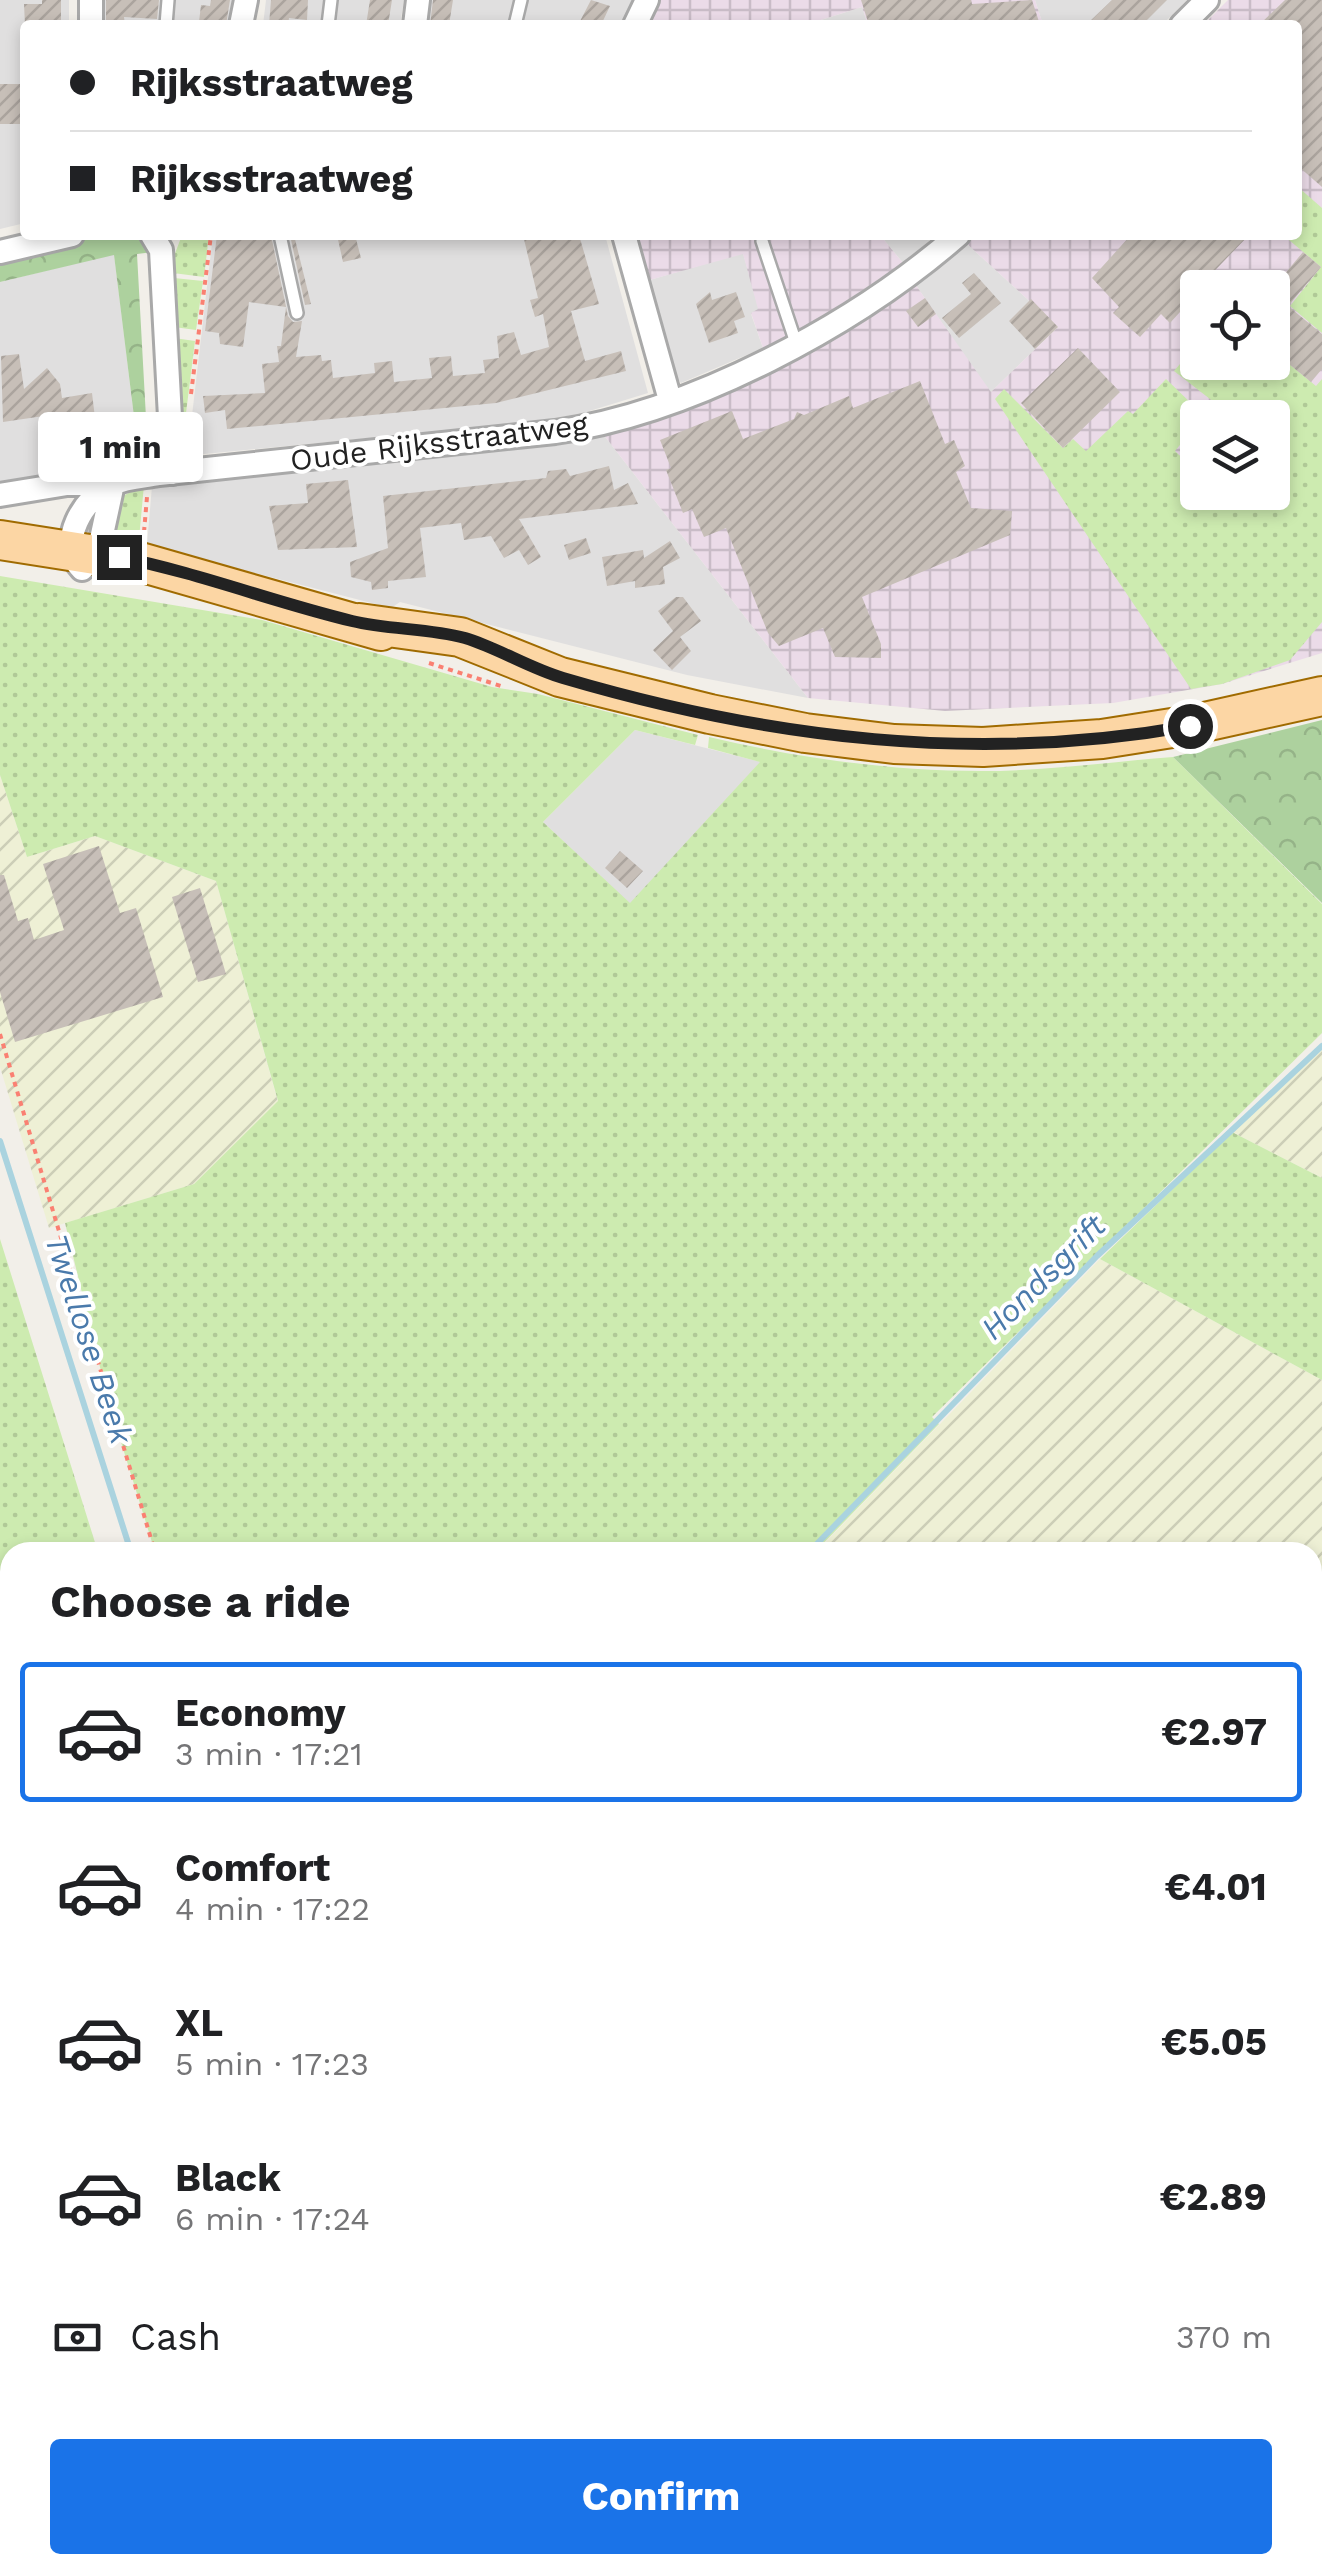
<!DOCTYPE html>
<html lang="en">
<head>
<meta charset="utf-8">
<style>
	body { margin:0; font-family:"Work Sans",sans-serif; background:#f6f6f6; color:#202124; height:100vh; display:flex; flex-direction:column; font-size:38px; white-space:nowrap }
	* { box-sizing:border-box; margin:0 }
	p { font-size:32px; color:#757577 }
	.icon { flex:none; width:55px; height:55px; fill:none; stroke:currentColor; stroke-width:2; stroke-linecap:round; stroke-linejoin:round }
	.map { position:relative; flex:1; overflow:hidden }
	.side { position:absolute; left:0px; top:1542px; width:1322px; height:1032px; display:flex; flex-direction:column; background:#fff; border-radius:30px 30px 0 0; box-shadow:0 5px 15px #0003 }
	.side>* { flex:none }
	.guide { position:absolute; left:20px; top:20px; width:1282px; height:220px; border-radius:10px; box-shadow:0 5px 15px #0003; display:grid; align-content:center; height:220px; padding:0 50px; background:#fff }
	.buttons { position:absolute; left:1180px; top:270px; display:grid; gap:20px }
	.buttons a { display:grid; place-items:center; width:110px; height:110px; border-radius:10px; background:#fff; box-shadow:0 5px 15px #0003; font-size:50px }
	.end { position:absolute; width:45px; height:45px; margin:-22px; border:12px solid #222; background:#fff; box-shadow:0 0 0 5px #fff }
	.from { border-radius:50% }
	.bubble { position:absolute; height:70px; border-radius:10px; background:#fff; box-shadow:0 5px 15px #0003; font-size:32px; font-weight:700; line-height:70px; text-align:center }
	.guide b { display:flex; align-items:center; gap:35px; height:95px; font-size:38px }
	.guide b+b { border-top:2px solid #e0e0e0 }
	.guide i { width:25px; height:25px; background:#202124 }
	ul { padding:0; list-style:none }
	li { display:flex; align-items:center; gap:30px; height:140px; margin:0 20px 15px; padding:0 30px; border:5px solid transparent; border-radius:10px }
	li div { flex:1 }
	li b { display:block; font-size:38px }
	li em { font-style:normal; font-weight:700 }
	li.selected { border-color:#1a73e8 }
	li>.icon { width:90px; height:90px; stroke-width:1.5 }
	h2 { padding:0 50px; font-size:45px; line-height:120px }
	.pay { display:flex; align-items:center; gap:25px; height:110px; padding:0 50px; font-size:38px }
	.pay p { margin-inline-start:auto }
	.primary-button { display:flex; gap:20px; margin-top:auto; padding:20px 50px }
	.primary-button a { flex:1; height:115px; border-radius:10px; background:#1a73e8; color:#fff; font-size:40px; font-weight:700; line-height:115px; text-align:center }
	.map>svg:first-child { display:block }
</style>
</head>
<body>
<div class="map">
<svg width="1322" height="2573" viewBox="0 0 1322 2573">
	<defs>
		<pattern id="industrial-grid" width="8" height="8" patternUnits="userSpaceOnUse" patternTransform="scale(2.5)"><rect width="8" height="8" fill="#ebdbe8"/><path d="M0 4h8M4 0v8" fill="none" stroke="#c9bcc7"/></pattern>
		<pattern id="farmland-furrows" width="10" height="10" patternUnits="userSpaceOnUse" patternTransform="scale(2.5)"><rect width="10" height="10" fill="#eef0d5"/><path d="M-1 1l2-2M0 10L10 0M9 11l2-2" fill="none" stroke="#ccceb7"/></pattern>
		<pattern id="grass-dots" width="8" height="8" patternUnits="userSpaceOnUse" patternTransform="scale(2.5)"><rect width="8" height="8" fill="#cdebb0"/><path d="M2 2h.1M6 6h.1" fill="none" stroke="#b0c997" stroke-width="1.8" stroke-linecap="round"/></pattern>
		<pattern id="forest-crowns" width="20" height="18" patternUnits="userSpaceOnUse" patternTransform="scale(2.5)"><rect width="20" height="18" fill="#add19e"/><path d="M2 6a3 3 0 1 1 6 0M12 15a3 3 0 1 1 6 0" fill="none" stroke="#95b388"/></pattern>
		<pattern id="park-tufts" width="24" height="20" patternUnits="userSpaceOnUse" patternTransform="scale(2.5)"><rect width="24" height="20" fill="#c8facc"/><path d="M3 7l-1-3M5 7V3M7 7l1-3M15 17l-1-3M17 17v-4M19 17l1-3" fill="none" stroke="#acd6af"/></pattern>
		<pattern id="building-hatch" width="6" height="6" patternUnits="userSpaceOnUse" patternTransform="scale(2.5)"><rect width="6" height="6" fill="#c7bfb8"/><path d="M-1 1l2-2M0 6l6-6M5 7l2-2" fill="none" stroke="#aba49e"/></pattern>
	</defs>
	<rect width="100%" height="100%" fill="#f2efe9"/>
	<path fill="#e0dfdf" d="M0,0h69v25h-44v198l-25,6z
		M98,0h139l-3,25h-136z
		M266,0h138l-4,25h-137z
		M423,0h211l-13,25h-202z
		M1035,0h152l-25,25h-119z
		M862,7l6,18h-63z
		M213,235h392l43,158 -65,20 -49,9 -340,33 -6,-5z
		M880,235h56l-33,28z
		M966,243l92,84 -68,66 -75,-109z
		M743,253l16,57 -8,4 12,34 -82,35 -11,-13 -24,-89z
		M114,254l26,211 -140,19v-202z
		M603,434l205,264 -121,-23 -287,-73 -9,6 -244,-63 5,-59 340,-34z
		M635,730l126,32 -131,142 -87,-82z"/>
	<path fill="url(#industrial-grid)" fill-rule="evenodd" d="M657,0h378l8,25h-175l-6,-18 -57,18h-160z
		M1228,0h94v653l-100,31 -109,19 -168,8 -137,-13 -205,-264 184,-72 83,-45 45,-33 76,108 67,-65 -92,-84 9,-8h323l3,-114 -3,-96h-95zM1198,288h74v74h-74zM1198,418h74v74h-74z
		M633,235h247l23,28 -95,64 -45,21 -12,-35 7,-4 -15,-55 -97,27z"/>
	<path fill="url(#farmland-furrows)" d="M0,775l27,82 68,-21 121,45 62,221 -84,82 -145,44 -49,-161z
		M1322,1044v134l-90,-46z
		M1100,1259l222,121v860l-10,-5v-683h-496z
		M10,1904v560l-10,9v-559z"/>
	<path fill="url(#grass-dots)" d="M1298,187l24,21v125l-32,-27 31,-39 -32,-27 9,-5z
		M182,235h27l-5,42 -31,-4 -2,-9z
		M174,278l29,3 -7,49 -22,-3z
		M174,338l21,3 -13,104z
		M1197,344l1,18h74l1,-11 43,35 6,-7v243l-32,38 -68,24 -31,5 -196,-290 9,-10 59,59 10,-9 13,12 42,-40 5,3 33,-35 28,27 -4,6 8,5 -1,7 -22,27 22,21 1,20h74v-74l-39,-1 -59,-46z
		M144,485l-5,54 -20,1 -5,-14 7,-29z
		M0,576l262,44 230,67 46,7 160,41 -3,10 -60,-15 -92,92 87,81 130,-141 -52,-14 1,-11c90,21 181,34 273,34 64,0 127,-9 191,-14l149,147v129l-390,384 7,7 -124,128h-660l-47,-152 -43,-177 129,-39 84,-83 -62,-220 -121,-45 -68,21 -27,-82z
		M1232,1132l90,46v202l-222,-121z
		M0,1239l98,313h-88v352l-10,10z
		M1313,2249l9,5v319l-10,-8z"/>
	<path fill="url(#forest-crowns)" d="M104,235l33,2 16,15 -16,2 10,182h15v21l-10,8h-12l-26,-210 -114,27v-22z
		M1322,720v183l-149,-146z"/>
	<path fill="url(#park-tufts)" d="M10,2472v93l1303,-1 9,9h-1322v-89z"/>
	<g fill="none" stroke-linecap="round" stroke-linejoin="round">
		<path stroke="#aad3df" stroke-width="6" d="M0,1141l131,411
			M809,1552l288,-296 225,-210
			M0,2483l10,-12"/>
	</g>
	<path fill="url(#building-hatch)" d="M42,0h19v25h-36l-1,-21h18z
		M106,0h53l-2,19 -33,-2 1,8h-19z
		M211,0h19l-4,25 -27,-3 2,-17 9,1z
		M271,0h37l-1,20 -18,-2 -1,7h-19z
		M370,0h22l-4,25h-22z
		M433,0h20l-4,25h-19z
		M591,0l19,6 -9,19h-23z
		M861,0h110l1,4 60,-4 8,25h-171z
		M1112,0h55l-22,22 -59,3z
		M1285,0h37v187l-24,-21v-141h-39z
		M0,84h22l2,40h-24z
		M217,235h54l17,81 5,6 9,-1 -6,36 25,-2 1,6 9,-1 2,18 42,-5 -1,-10 18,-2 2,21 38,-4 -3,-20 22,-2 2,20 32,-3 -2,-13 16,-2 -2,-22 17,-4 7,23 28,-8 -6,-33 -8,3 -5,-17 8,-2 -15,-63h56l20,69 -28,7 14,50 36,-10 5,20 -130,32 -269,26 -2,-19 -20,3 -2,-17 62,-3 -3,-29 17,-2 -2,-16h4l5,-39 -37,-5 -6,45 -23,-3 -1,-11 -14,-2z
		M290,235h4l17,69 -6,1z
		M337,235h18l6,23 -18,4z
		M1131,235h118l-51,53v39l-18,-15 -10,11 -9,-9 -21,23 -27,-24 6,-6 -27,-29z
		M1303,252l18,15 -33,39 34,28v35l-11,13 -39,-32v-61z
		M974,273l27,30 -42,35 -17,-20 29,-24 -9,-11z
		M710,292l2,8 24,-8 9,25 -11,4 4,12 -29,10 -13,-39z
		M925,298l11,16 -18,13 -12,-16z
		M1031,299l27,28 -23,22 -26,-28z
		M1078,348l42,44 -57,56 -42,-45z
		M19,354l5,35 23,-21 13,16 2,14 30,-5 3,25 15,10 -10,14h-29l-7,-29 -61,9 -2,-66z
		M920,381l25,63 9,-4 11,26 -9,6 15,36 41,3 -2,24 -148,62 19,47v14l-46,-1 -12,-29 -44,18 -11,-13 -42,-105 -22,9 -12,-28 -9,4 -17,-43 5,-2 -11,-28 72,-29 11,28 51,-20 3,-7 7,3 45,-19 4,12z
		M609,466l5,24 14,-7 10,21 -119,15 22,38 -13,8 -9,-15 -15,8 -13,-22 -27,4 -3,-17 -41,5 6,49 -38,4v7l-16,2 -1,-8 -20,-5 -1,-15 38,-14 -5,-52 163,-18 2,-7 18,-2 4,7z
		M348,480l9,67 -79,3 -9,-44 39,-3 -2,-19z
		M586,538l5,15 -22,7 -5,-15z
		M670,541l10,17 -17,9 2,17 -30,4v-7l-28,5 -5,-29 41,-7 1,8z
		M676,597h7l18,24 -21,16 11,14 -19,19 -19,-20 20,-19 -15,-20z
		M99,846l21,67 16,-5 27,89 -148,45 -15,-50v-117h4l14,46 10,-3 6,22 30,-10 -21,-66z
		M620,851l23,20 -16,17 -22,-20z
		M200,888l26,86 -28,8 -26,-85z"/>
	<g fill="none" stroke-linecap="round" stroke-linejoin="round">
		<g stroke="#a9a9a9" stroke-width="16">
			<path id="lane" d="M166,25l2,-25
				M328,25l3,-25
				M515,25l6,-25
				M280,235l17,78
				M762,241l35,105"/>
		</g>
		<g stroke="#a9a9a9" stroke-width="28">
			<path id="street" d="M91,0v25
				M241,25l5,-25
				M415,25l3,-25
				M635,25l12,-25
				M1182,25l25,-25
				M152,235l9,15 12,223
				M624,235l46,165
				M0,252l72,-17
				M113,484l-15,69 -16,16c-26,-26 2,-72 30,-85 15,-7 32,-7 47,-10l396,-42c136,-19 300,-107 403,-197
				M0,495l67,-11h46"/>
		</g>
		<g stroke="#a06b00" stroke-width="42">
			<path id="primary" d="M0,540l140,22 241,69
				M359,623l101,14 100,40 150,37 95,19 89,11 89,3 119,-8 89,-14 131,-29"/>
		</g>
		<path stroke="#fa8072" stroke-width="4" stroke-dasharray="5 5" stroke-linecap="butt" d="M191,394l20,-159
			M144,532l3,-35
			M429,663l72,23
			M0,1034l155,518
			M1312,2247l10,5
			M1214,2565l36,8
			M938,2573l7,-8"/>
		<use href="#lane" stroke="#fff" stroke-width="11"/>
		<use href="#street" stroke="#fff" stroke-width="22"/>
		<use href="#primary" stroke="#fcd6a4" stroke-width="38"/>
	</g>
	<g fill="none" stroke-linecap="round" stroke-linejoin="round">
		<path stroke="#222" stroke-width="12" d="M119,557c80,16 154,45 233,64 37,9 76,7 113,17 33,10 64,30 98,40 207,61 414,86 627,48"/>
	</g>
	<g text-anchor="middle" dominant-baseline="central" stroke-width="8" stroke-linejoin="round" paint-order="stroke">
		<g font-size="30" fill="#222" stroke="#fff">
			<text transform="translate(439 442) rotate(-7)">Oude Rijksstraatweg</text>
		</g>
		<g font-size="32" font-style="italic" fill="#4a7aab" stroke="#fff">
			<text transform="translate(1043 1277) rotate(-45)">Hondsgrift</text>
			<text transform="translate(89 1339) rotate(72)">Twellose Beek</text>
		</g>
	</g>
</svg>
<div class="buttons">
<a><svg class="icon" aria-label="locate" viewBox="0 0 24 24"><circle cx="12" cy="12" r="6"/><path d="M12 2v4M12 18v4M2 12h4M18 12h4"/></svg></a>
<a><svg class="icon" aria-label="layers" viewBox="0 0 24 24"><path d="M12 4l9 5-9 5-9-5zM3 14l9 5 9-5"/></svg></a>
</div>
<i class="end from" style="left:1190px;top:726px"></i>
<i class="end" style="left:119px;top:557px"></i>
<div class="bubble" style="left:38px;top:412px;width:165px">1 min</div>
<div class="guide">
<b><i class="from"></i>Rijksstraatweg</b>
<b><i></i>Rijksstraatweg</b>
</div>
<section class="side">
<h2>Choose a ride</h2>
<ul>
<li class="selected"><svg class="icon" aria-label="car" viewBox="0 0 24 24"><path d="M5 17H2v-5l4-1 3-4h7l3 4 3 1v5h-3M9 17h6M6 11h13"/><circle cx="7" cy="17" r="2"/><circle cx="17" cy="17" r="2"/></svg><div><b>Economy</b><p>3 min · 17:21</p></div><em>€2.97</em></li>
<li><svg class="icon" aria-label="car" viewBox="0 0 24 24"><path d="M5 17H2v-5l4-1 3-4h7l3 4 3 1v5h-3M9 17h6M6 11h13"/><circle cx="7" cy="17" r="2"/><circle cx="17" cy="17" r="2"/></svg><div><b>Comfort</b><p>4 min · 17:22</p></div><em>€4.01</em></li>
<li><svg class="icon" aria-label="car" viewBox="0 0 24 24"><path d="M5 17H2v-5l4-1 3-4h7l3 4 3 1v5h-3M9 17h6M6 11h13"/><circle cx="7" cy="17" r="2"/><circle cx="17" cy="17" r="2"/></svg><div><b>XL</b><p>5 min · 17:23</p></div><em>€5.05</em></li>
<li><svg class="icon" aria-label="car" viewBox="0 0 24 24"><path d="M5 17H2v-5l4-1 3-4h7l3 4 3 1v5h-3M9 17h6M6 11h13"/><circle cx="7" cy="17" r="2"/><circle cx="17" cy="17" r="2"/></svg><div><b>Black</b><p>6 min · 17:24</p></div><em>€2.89</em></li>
</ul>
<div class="pay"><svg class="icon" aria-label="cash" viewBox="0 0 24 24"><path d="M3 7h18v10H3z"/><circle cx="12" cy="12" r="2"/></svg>Cash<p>370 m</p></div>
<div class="primary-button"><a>Confirm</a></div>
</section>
</div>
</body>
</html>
